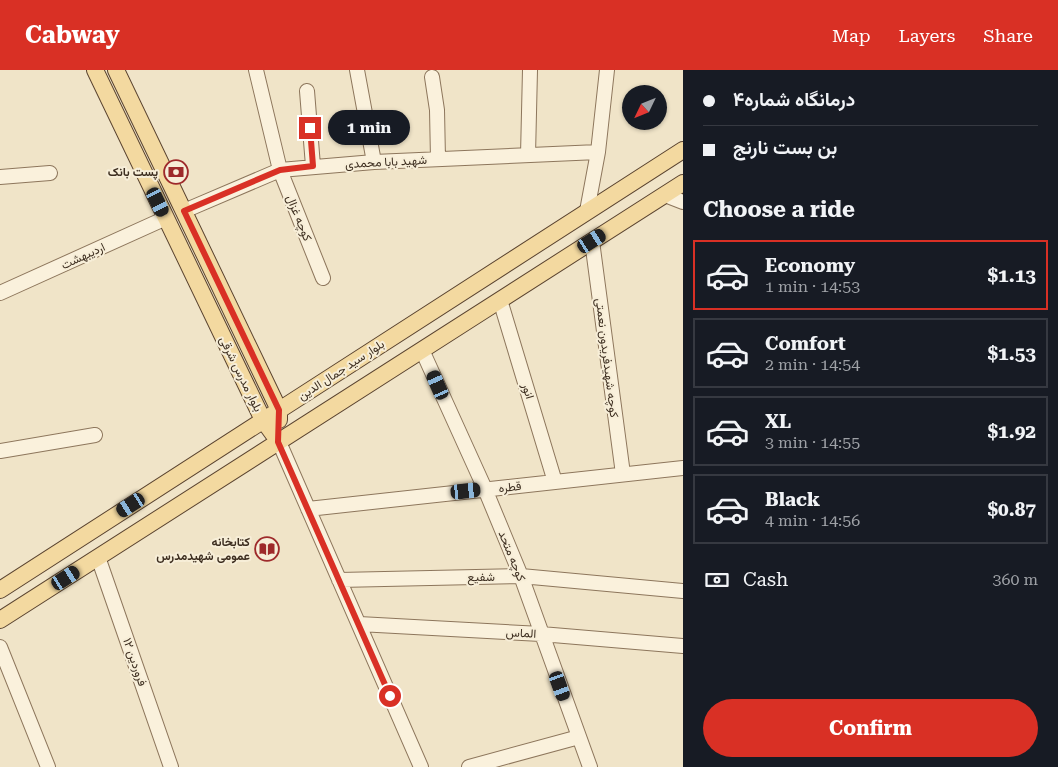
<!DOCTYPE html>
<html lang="en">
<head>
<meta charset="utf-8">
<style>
	body { margin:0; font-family:"Roboto Serif",Vazirmatn,serif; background:#242831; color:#f1f3f6; height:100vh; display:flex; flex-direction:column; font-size:19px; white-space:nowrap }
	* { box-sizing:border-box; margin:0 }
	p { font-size:16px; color:#9ea1a6 }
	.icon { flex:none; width:28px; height:28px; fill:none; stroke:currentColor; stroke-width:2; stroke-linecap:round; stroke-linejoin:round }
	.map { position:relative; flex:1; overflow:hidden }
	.sheet { display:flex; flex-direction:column; background:#171b24; width:375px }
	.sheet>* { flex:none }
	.banner { display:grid; align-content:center; height:110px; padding:0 20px; background:#171b24 }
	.needle { width:32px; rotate:227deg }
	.tools { position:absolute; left:622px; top:15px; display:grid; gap:10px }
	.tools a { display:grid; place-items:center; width:45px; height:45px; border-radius:50%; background:#171b24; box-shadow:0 1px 4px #0004; font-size:25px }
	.end { position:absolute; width:22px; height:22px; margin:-11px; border:6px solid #d93025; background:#fff; box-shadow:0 0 0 2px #fff }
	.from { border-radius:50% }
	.bubble { position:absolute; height:35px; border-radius:18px; background:#171b24; box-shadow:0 1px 4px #0004; font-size:16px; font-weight:700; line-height:35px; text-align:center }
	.car { position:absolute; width:15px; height:30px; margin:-15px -8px; border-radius:6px; box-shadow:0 0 4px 1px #0007; background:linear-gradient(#222 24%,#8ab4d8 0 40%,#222 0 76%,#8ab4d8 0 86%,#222 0) }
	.banner b { display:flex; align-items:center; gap:18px; height:48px; font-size:19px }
	.banner b+b { border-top:1px solid #363941 }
	.banner i { width:12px; height:12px; background:#f1f3f6 }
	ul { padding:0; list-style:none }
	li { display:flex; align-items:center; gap:15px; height:70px; margin:0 10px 8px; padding:0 10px; border:2px solid #363941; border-radius:0px }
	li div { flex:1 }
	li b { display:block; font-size:19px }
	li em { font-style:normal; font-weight:700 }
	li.on { border-color:#d93025 }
	li>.icon { width:45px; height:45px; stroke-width:1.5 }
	h2 { padding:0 20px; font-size:22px; line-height:60px }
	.pay { display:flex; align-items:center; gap:12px; height:55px; padding:0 20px; font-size:19px }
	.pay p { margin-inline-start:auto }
	.action { display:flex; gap:10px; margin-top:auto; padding:10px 20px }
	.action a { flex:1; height:58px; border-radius:30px; background:#d93025; color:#fff; font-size:20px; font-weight:700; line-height:58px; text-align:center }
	header { display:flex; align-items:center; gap:30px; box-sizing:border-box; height:70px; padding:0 25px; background:#d93025; color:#fff }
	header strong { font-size:24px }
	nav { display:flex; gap:28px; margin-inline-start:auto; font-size:18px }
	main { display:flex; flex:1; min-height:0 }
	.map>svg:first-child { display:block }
</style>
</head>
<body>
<header>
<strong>Cabway</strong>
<nav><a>Map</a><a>Layers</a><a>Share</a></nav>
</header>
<main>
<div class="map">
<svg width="683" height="697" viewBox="0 0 683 697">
	<rect width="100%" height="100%" fill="#f0e4c8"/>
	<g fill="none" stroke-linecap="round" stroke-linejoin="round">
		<g stroke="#8d765c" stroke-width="16">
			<path id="minor" d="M256,0l24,100 43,108
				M357,0l17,92
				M432,7l5,33 1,49
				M307,21l6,75
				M528,85l2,-85
				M0,107l50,-4
				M665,125l18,7
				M184,141l96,-41 94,-8 224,-10
				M587,141l11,-59 9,-82
				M592,171l31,233
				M0,223l166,-75
				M500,230l55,182
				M422,280l63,139 36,87 69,191
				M279,372l142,325
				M0,381l95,-16
				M308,439l375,-41
				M98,487l73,210
				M339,510l182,-4 162,15
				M359,554l182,10 142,12
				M0,577l48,120
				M469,697l110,-30"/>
		</g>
		<g stroke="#5b4430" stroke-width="18">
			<path id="major" d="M95,0l168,350 16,22
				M116,0l163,340v10
				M0,520l683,-440
				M0,550l683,-437"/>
		</g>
		<use href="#minor" stroke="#faf1dc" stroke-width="14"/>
		<use href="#major" stroke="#f3d9a0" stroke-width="16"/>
	</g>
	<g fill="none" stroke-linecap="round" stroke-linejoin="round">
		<path stroke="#d93025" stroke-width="6" d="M310,58l3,38 -33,4 -96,41 95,199 -1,32 112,254"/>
	</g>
	<defs>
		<g id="bank-ring" transform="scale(1.25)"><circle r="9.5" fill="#f7eed8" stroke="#9e2a2b" stroke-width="1.5"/><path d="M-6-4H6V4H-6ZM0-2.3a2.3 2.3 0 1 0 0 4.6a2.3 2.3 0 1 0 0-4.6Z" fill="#9e2a2b"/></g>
		<g id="library-ring" transform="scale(1.25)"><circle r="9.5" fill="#f7eed8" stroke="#9e2a2b" stroke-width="1.5"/><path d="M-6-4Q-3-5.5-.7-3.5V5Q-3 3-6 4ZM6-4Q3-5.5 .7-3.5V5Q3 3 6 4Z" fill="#9e2a2b"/></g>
	</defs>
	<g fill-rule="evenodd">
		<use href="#bank-ring" x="176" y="102"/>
		<use href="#library-ring" x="267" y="479"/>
	</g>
	<g text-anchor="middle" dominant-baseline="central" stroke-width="4" stroke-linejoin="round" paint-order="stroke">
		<g font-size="12" fill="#3d2e20" stroke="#f7eed8">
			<text transform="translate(386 92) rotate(-3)">شهید بابا محمدی</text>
			<text transform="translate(299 148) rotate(68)">کوچه غزال</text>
			<text transform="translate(83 186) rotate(-25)">اردیبهشت</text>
			<text transform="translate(607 288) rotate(83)">کوچه شهیدفریدون نعمتی</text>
			<text transform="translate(341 300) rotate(-33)">بلوار سید جمال الدین</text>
			<text transform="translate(241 304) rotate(64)">بلوار مدرس شرقی</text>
			<text transform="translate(528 321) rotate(73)">انور</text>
			<text transform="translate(510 417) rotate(-6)">قطره</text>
			<text transform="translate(512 486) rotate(68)">کوچه متحد</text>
			<text transform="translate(481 507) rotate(-1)">شفیع</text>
			<text transform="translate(521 563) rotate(3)">الماس</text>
			<text transform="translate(135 592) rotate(71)">۱۲ فروردین</text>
		</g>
		<g font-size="12" font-weight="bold" fill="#3d2e20" stroke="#f7eed8" text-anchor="end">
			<text x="158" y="102">پست بانک</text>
			<text x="250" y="472">کتابخانه<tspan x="250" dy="14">عمومی شهیدمدرس</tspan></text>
		</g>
	</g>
</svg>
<div class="tools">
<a><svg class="needle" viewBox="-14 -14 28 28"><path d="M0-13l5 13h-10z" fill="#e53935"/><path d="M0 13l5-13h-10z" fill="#9ea1a6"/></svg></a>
</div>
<i class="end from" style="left:390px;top:626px"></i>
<i class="end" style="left:310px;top:58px"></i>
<div class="bubble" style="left:328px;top:40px;width:82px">1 min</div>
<i class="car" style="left:158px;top:132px;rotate:154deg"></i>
<i class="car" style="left:592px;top:171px;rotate:58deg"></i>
<i class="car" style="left:438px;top:315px;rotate:336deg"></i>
<i class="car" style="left:466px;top:421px;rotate:84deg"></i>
<i class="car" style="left:131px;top:435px;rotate:237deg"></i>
<i class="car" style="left:66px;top:508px;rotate:57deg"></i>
<i class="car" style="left:560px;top:616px;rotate:160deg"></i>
</div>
<section class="sheet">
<div class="banner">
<b><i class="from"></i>درمانگاه شماره۴</b>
<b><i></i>بن بست نارنج</b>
</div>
<h2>Choose a ride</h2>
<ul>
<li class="on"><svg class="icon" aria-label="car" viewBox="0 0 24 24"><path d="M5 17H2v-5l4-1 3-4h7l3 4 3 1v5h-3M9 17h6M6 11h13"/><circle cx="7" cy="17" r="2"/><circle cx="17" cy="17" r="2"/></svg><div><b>Economy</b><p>1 min · 14:53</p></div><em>$1.13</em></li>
<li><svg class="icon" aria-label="car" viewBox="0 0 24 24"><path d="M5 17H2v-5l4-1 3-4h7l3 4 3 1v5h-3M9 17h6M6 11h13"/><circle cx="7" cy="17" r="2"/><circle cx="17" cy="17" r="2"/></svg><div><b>Comfort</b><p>2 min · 14:54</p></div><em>$1.53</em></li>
<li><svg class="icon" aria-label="car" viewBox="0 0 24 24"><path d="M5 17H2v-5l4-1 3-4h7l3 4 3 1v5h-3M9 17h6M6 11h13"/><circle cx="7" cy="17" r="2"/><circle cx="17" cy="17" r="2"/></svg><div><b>XL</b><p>3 min · 14:55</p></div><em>$1.92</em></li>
<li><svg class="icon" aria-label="car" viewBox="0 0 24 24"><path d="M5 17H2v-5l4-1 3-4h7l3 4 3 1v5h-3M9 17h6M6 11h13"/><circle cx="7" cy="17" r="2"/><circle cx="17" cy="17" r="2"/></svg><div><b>Black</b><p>4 min · 14:56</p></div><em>$0.87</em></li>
</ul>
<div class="pay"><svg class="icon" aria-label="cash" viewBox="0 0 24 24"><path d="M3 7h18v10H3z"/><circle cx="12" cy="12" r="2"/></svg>Cash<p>360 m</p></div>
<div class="action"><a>Confirm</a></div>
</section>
</main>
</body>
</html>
